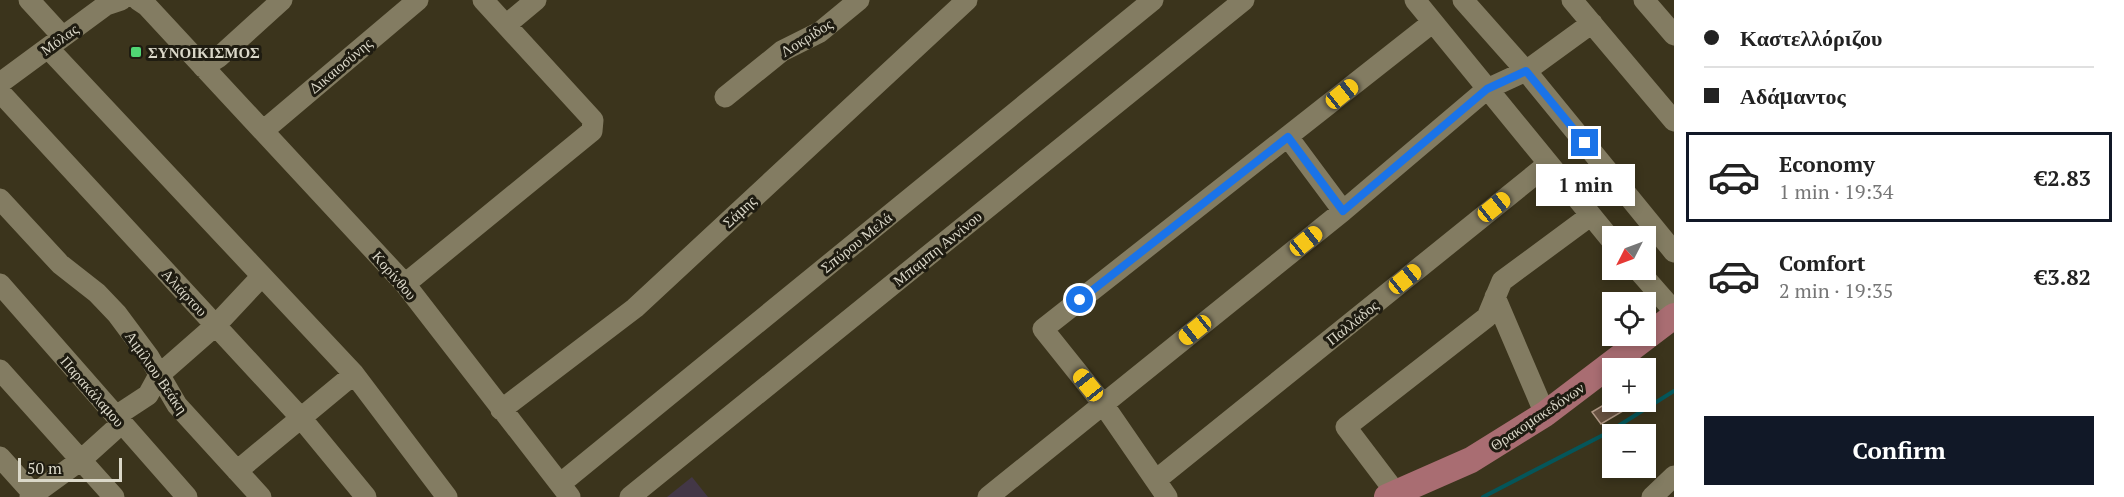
<!DOCTYPE html>
<html lang="en">
<head>
<meta charset="utf-8">
<style>
	body { margin:0; font-family:"PT Serif",serif; background:#f6f6f6; color:#222; height:100vh; display:flex; flex-direction:column; font-size:22px; white-space:nowrap }
	* { box-sizing:border-box; margin:0 }
	p { font-size:20px; color:#767676 }
	.icon { flex:none; width:33px; height:33px; fill:none; stroke:currentColor; stroke-width:2; stroke-linecap:round; stroke-linejoin:round }
	.map { position:relative; flex:1; overflow:hidden }
	.side { display:flex; flex-direction:column; background:#fff; width:450px }
	.side>* { flex:none }
	.banner { display:grid; align-content:center; height:132px; padding:0 30px; background:#fff }
	.needle { width:39px; rotate:228deg }
	.fabs { position:absolute; left:1602px; top:226px; display:grid; gap:12px }
	.fabs a { display:grid; place-items:center; width:54px; height:54px; border-radius:0px; background:#fff; box-shadow:0 3px 9px #0003; font-size:30px }
	.scale { position:absolute; left:18px; bottom:15px; width:104px; box-sizing:border-box; padding-left:6px; border:3px solid #dbd8c9; border-top:0; font-size:16px; line-height:21px; white-space:nowrap; color:#dbd8c9; -webkit-text-stroke:4px #1f1c11; paint-order:stroke }
	.end { position:absolute; width:27px; height:27px; margin:-14px; border:8px solid #1a73e8; background:#fff; box-shadow:0 0 0 3px #fff }
	.from { border-radius:50% }
	.bubble { position:absolute; height:42px; border-radius:0px; background:#fff; box-shadow:0 3px 9px #0003; font-size:20px; font-weight:700; line-height:42px; text-align:center }
	.car { position:absolute; width:18px; height:36px; margin:-18px -9px; border-radius:8px; box-shadow:0 0 4px 2px #0007; background:linear-gradient(#f5c518 24%,#345 0 40%,#f5c518 0 76%,#345 0 86%,#f5c518 0) }
	.banner b { display:flex; align-items:center; gap:21px; height:57px; font-size:22px }
	.banner b+b { border-top:2px solid #e0e0e0 }
	.banner i { width:15px; height:15px; background:#222 }
	ul { padding:0; list-style:none }
	li { display:flex; align-items:center; gap:18px; height:90px; margin:0 12px 9px; padding:0 18px; border:3px solid transparent; border-radius:0px }
	li div { flex:1 }
	li b { display:block; font-size:22px }
	li em { font-style:normal; font-weight:700 }
	li.current { border-color:#111827 }
	li>.icon { width:54px; height:54px; stroke-width:1.5 }
	.button { display:flex; gap:12px; margin-top:auto; padding:12px 30px }
	.button a { flex:1; height:69px; border-radius:0px; background:#111827; color:#fff; font-size:24px; font-weight:700; line-height:69px; text-align:center }
	main { display:flex; flex:1; min-height:0 }
	.map>svg:first-child { display:block }
</style>
</head>
<body>
<main>
<div class="map">
<svg width="1674" height="497" viewBox="0 0 1674 497">
	<rect width="100%" height="100%" fill="#3b341c"/>
	<path fill="#433746" d="M692,477l16,20h-41z"/>
	<g fill="none" stroke-linecap="round" stroke-linejoin="round">
		<path stroke="#05565a" stroke-width="4" d="M1483,497l124,-64 67,-42"/>
	</g>
	<path fill="#685241" stroke="#af9784" stroke-width="1.5" d="M1612,400v2h13l3,6 -27,16 -9,-12z"/>
	<g fill="none" stroke-linecap="round" stroke-linejoin="round">
		<path stroke="#837c62" stroke-width="21" d="M29,0l33,36
			M138,0l9,6 258,278 165,213
			M1415,0l197,241
			M1463,0l63,71 148,181
			M1572,0l102,121
			M1644,0l30,35
			M506,25l30,-25
			M48,48l306,326 93,123
			M203,67l16,-10 63,-57
			M0,83l106,-78 15,-5
			M0,92l301,326 65,79
			M725,97l57,-46 38,-19 39,-32
			M263,131l155,-131
			M1288,137l55,74
			M0,199l60,65 37,29 20,21 32,43 28,48 84,92
			M1638,270l36,41
			M0,284l187,213
			M405,284l187,-153 1,-11 -110,-120
			M1495,297l50,117
			M0,370l114,127
			M501,410l134,-102 332,-308
			M116,416l32,-21 11,-20 57,-50 46,-49
			M0,457l36,40
			M237,471l117,-97
			M1156,480l392,-316
			M560,484l593,-484
			M1396,493l-50,-66 141,-110 15,-36 88,-65
			M30,497l51,-37 41,-37
			M630,497l614,-497
			M988,497l355,-286 144,-122 39,-18 66,-48
			M1167,497l-64,-93 -60,-75 390,-307
			M1652,497l22,-21"/>
		<path stroke="#a96d72" stroke-width="26" d="M1387,497l84,-37 74,-46 129,-98"/>
	</g>
	<g fill="none" stroke-linecap="round" stroke-linejoin="round">
		<path stroke="#1a73e8" stroke-width="8" d="M1080,300l208,-163 55,74 144,-122 39,-18 59,72"/>
	</g>
	<rect fill="#50d674" stroke="#1f1c11" stroke-width="2" x="130" y="46" width="12" height="12" rx="3"/>
	<g text-anchor="middle" dominant-baseline="central" stroke-width="6" stroke-linejoin="round" paint-order="stroke">
		<g font-size="15" fill="#dbd8c9" stroke="#1f1c11">
			<text transform="translate(806 37) rotate(-32)">Λοκρίδος</text>
			<text transform="translate(59 39) rotate(-36)">Μόλας</text>
			<text transform="translate(340 65) rotate(-40)">Δικαιοσύνης</text>
			<text transform="translate(739 211) rotate(-43)">Σάμης</text>
			<text transform="translate(856 242) rotate(-39)">Σπύρου Μελά</text>
			<text transform="translate(937 248) rotate(-39)">Μπαμπη Αννίνου</text>
			<text transform="translate(395 275) rotate(49)">Κορίνθου</text>
			<text transform="translate(185 292) rotate(47)">Αλιάρτου</text>
			<text transform="translate(1352 322) rotate(-39)">Παλλάδος</text>
			<text transform="translate(157 372) rotate(55)">Αιμίλιου Βεάκη</text>
			<text transform="translate(93 391) rotate(49)">Παρακάλαμου</text>
			<text transform="translate(1537 416) rotate(-34)">Θρακομακεδόνων</text>
		</g>
		<g font-size="15" font-weight="bold" fill="#dbd8c9" stroke="#1f1c11" text-anchor="start">
			<text x="148" y="52">ΣΥΝΟΙΚΙΣΜΟΣ</text>
		</g>
	</g>
</svg>
<div class="fabs">
<a><svg class="needle" viewBox="-14 -14 28 28"><path d="M0-13l5 13h-10z" fill="#e53935"/><path d="M0 13l5-13h-10z" fill="#767676"/></svg></a>
<a><svg class="icon" aria-label="locate" viewBox="0 0 24 24"><circle cx="12" cy="12" r="6"/><path d="M12 2v4M12 18v4M2 12h4M18 12h4"/></svg></a>
<a>+</a>
<a>−</a>
</div>
<div class="scale">50 m</div>
<i class="end from" style="left:1080px;top:300px"></i>
<i class="end" style="left:1585px;top:143px"></i>
<div class="bubble" style="left:1536px;top:164px;width:99px">1 min</div>
<i class="car" style="left:1342px;top:94px;rotate:51deg"></i>
<i class="car" style="left:1494px;top:207px;rotate:51deg"></i>
<i class="car" style="left:1306px;top:241px;rotate:51deg"></i>
<i class="car" style="left:1405px;top:279px;rotate:51deg"></i>
<i class="car" style="left:1195px;top:330px;rotate:231deg"></i>
<i class="car" style="left:1088px;top:385px;rotate:321deg"></i>
</div>
<section class="side">
<div class="banner">
<b><i class="from"></i>Καστελλόριζου</b>
<b><i></i>Αδάμαντος</b>
</div>
<ul>
<li class="current"><svg class="icon" aria-label="car" viewBox="0 0 24 24"><path d="M5 17H2v-5l4-1 3-4h7l3 4 3 1v5h-3M9 17h6M6 11h13"/><circle cx="7" cy="17" r="2"/><circle cx="17" cy="17" r="2"/></svg><div><b>Economy</b><p>1 min · 19:34</p></div><em>€2.83</em></li>
<li><svg class="icon" aria-label="car" viewBox="0 0 24 24"><path d="M5 17H2v-5l4-1 3-4h7l3 4 3 1v5h-3M9 17h6M6 11h13"/><circle cx="7" cy="17" r="2"/><circle cx="17" cy="17" r="2"/></svg><div><b>Comfort</b><p>2 min · 19:35</p></div><em>€3.82</em></li>
</ul>
<div class="button"><a>Confirm</a></div>
</section>
</main>
</body>
</html>
